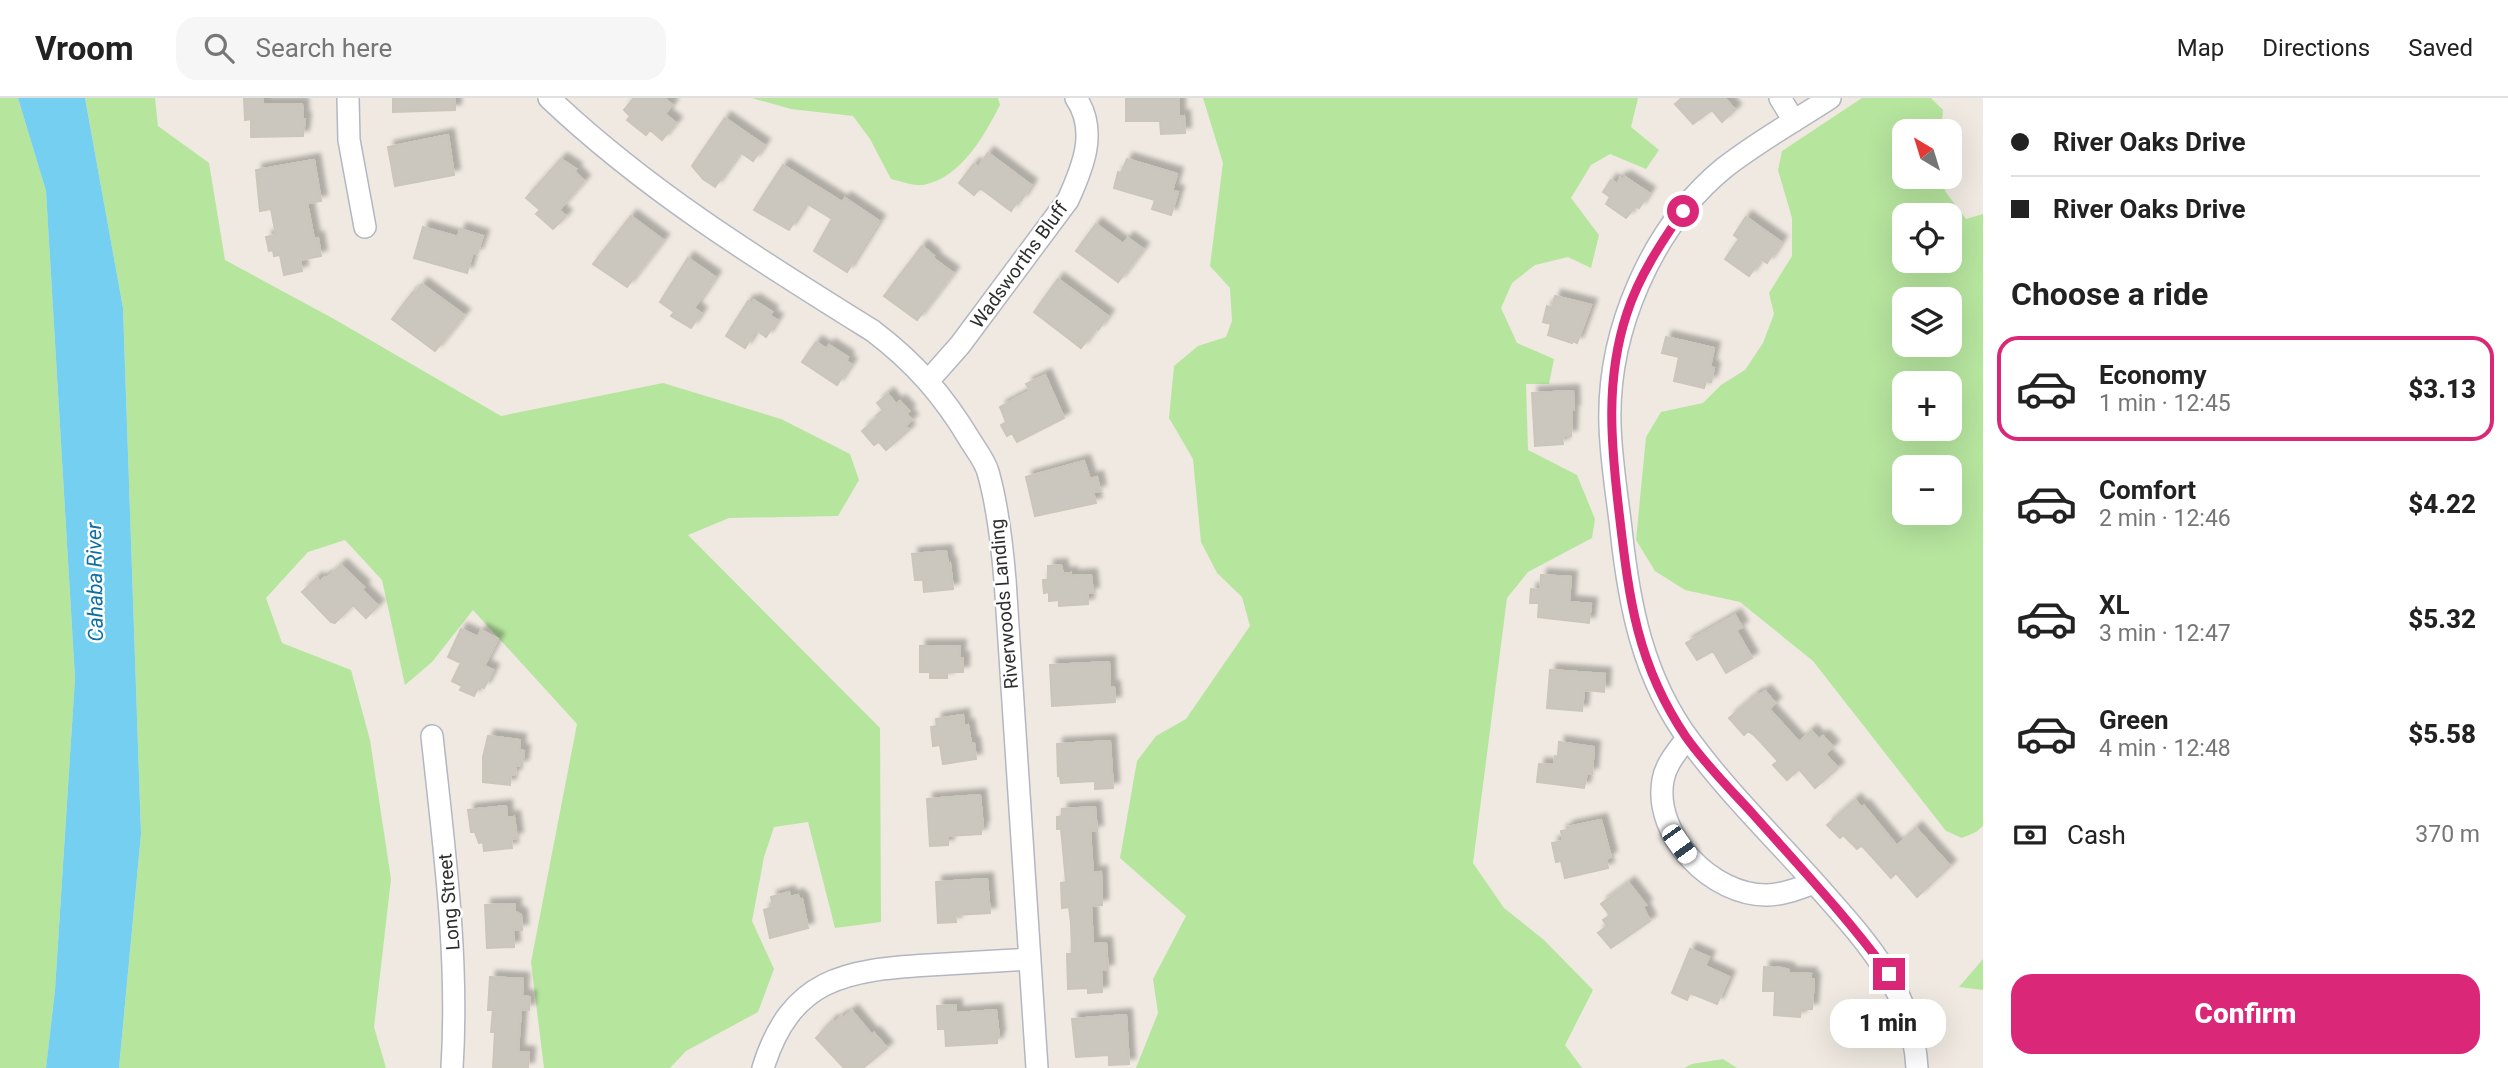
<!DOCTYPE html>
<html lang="en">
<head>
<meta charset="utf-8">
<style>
	body { margin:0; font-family:Roboto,sans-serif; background:#f6f6f6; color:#222; height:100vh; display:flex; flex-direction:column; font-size:26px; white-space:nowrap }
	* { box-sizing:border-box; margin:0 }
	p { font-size:23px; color:#767676 }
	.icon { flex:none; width:38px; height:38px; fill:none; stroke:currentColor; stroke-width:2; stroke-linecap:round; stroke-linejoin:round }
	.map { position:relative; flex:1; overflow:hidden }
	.panel { display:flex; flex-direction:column; background:#fff; width:525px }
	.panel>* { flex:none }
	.hud { display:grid; align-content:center; height:154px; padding:0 28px; background:#fff }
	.needle { width:46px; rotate:322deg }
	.tools { position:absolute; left:1892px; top:21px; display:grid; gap:14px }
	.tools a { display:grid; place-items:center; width:70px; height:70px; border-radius:14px; background:#fff; box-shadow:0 7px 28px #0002; font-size:35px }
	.end { position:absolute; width:32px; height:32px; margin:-16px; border:9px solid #db2777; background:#fff; box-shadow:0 0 0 4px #fff }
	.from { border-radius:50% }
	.bubble { position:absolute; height:49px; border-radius:21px; background:#fff; box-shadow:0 7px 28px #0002; font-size:23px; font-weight:800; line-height:49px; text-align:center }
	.car { position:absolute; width:21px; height:42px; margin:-21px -10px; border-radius:9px; box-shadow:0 0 5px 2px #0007; background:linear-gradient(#fff 24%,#345 0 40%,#fff 0 76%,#345 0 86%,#fff 0) }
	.hud b { display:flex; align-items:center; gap:24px; height:66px; font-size:26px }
	.hud b+b { border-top:2px solid #e0e0e0 }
	.hud i { width:18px; height:18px; background:#222 }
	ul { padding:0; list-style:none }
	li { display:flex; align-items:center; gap:21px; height:105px; margin:0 14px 10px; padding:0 14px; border:4px solid transparent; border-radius:21px }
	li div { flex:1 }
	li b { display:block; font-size:26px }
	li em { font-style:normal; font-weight:800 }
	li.on { border-color:#db2777 }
	li>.icon { width:63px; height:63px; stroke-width:1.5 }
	h2 { padding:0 28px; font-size:32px; line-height:84px }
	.pay { display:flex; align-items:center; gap:18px; height:77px; padding:0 28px; font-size:26px }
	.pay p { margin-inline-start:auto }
	.button { display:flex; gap:14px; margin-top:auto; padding:14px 28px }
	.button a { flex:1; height:80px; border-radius:21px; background:#db2777; color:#fff; font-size:28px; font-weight:800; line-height:80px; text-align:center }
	header { display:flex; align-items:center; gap:42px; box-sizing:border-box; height:98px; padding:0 35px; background:#fff; border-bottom:2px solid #e0e0e0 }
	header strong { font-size:33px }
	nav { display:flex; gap:38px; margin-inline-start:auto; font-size:24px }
	.search { width:490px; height:63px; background:#f6f6f6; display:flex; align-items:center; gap:18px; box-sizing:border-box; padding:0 24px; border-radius:21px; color:#767676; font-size:26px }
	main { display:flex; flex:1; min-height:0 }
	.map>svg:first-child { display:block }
</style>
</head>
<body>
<header>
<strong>Vroom</strong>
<div class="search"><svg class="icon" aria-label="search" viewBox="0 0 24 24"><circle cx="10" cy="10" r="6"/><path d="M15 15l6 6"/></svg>Search here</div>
<nav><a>Map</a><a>Directions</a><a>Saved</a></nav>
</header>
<main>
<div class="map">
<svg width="1983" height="970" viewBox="0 0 1983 970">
	<defs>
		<filter id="shadow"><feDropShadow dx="6" dy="-6" stdDeviation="2" flood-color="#0004"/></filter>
	</defs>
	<rect width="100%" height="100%" fill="#efe9e1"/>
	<path fill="#b6e59e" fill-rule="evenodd" d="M0,0h18l28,93 29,487 -20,312 -9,78h-46z
		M85,0h70l3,28 51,37 16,97 109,59 167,97 162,-33 118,36 69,35 9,26 -21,36 -109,2 -41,17 192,193 1,194 -46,6 -27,-106 -34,5 -10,30 -12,64 22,48 -16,43 -72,39 -16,17h-126l-13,-106 46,-238 -104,-114 -41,52 -27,23 -23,-105 -37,-40 -37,12 -42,46 16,45 69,27 19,70 21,139 -17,148 12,41h-267l22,-234 -18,-526z
		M752,0h246l2,7c-16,31 -39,73 -77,80 -10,1 -23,-4 -32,-6l-21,-40 -17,-23 -62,-7z
		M1203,0h435l-7,29 28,23 -13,19 -36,-15 -19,11 -20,33 28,37 -8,33 -23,-11 -33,8 -23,18 -11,25 16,35 37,16 -5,25h-23l2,66 49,25 18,44 -3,19 -64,34 -21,26 -34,265 31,45 40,32 49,50 -28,55 17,23h-446l22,-55 -5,-34 33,-63 -66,-58 17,-97 19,-25 30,-17 64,-93 -8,-29 -25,-24 -16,-31 -8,-83 -24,-41 5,-52 24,-20 28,-9 6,-16 -2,-33 -20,-22 13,-103z
		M1862,0h69l12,12 -2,21h-37v46h39l2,14 21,28 17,-5v612l-7,6 -14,6 -16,-7 -133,-170 -73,-59 -55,-12 -30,-19 -19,-31 10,-103 15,-25 42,-9 18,-18 24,-15 18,-27 11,-29 -5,-21 23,-37v-38l-14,-48 4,-19zM1950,117v46h-46v-46zM1904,201h46v46h-46zM1950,285v46h-46v-46zM1950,369v46h-46v-46z
		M1983,861v31l-24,-3z
		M1723,961l14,9h-53l8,-4z"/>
	<path fill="#75cff0" d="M18,0h67l38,210 18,526 -22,234h-73l9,-78 20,-312 -29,-487z"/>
	<path fill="#cbc7bf" stroke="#cbc5ba" stroke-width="2" filter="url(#shadow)" d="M244,0h19v6h39l1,15h2l-2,17 -52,1v-18l-6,1z
		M393,0h62v12l-62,2z
		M634,0h30l8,7 -7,9 11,9 -14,17 -12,-10 -4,5 -19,-15 3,-4 -6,-6z
		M1126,0h53v19l5,-1 1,17 -24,1 -1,-13h-34z
		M1682,0h43l10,12 -13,12 -10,-12 -19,14 -18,-20z
		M725,20l39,27 -11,16 -13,-9 -25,35 -12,-8 -11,-13z
		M448,37l6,40 -59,11 -7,-39z
		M988,55l43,32 -10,16 -2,-2 -8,12 -31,-23 -6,7 -15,-12 15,-19 4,3z
		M561,61l15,10 -2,2 10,10 -25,29 7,6 -13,13 -17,-15 4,-4 -14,-12z
		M1127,61l50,15 -5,17 6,1 -7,23 -19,-6 3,-9 -41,-12 4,-16 3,1z
		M314,62l7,41 -14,2 7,36 4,-1 3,18 -21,4 2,11 -18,4 -4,-20 -6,1 -1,-6 -4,1 -3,-14 10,-2 -5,-26 -11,2 -4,-41z
		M783,67l59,37 3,-4 34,23 -32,51 -33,-21 18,-32 -26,-16 -17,27 -35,-20z
		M1625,79l24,16 -10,15 -3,-2 -10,12 -20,-14 4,-7 -7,-5 8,-12 6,4 3,-6 3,2z
		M631,118l32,24 -36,47 -34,-23z
		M1746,119l35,25 -14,21 -6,-4 -12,17 -24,-17 14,-20 -5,-4z
		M1096,126l27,20 5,-6 15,11 -25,33 -42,-31z
		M423,129l35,10 2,-8 23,7 -6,18 -4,-2 -6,21 -53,-15z
		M922,148l12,10 -1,2 20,15 -36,47 -33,-24z
		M688,160l27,19 -21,31 7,5 -10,15 -20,-12 3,-4 -14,-10z
		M1058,181l50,37 -10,14 -2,-2 -15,20 -47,-36z
		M422,186l42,31 -29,36 -43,-32 21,-27 2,1z
		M1555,198l36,9 -14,38 -4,-2 -1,2 -24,-8 3,-11 -8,-2 4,-16 5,2z
		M754,202l18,12 -3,3 8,5 -11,17 -10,-7 -11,18 -19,-12 22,-35 4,2z
		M1666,239l48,11 -4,19 4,1 -3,14 -5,-1 -2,7 -30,-7 5,-24 -17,-4z
		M816,244l11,7 2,-4 19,12 -2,4 5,3 -14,21 -35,-23z
		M1045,277l19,43 -47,24 -5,-9 -5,3 -6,-11 5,-3 -6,-15 30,-16 -4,-7z
		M1573,293l1,19h-2l-1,26h-9l1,8 -28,2 -3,-53z
		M888,296l8,10 4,-3 9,10 -3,3 6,6 -7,6 4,4 -23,20 -7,-8 -5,3 -12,-14 16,-14 -2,-1 7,-6 -6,-7z
		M1084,363l6,18 7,-2 3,14 -7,1 3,11 -61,13 -9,-39z
		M946,453l2,13 2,-1 3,26 -29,3 -1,-12h-8l-3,-26z
		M341,467l23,22 -3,2 17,17 -12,12 -13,-13 -18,18 -4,-1 -29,-30 15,-14 3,4 5,-5 2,1z
		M1061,467l2,9 8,-1v3l20,-1 2,18h-5v11l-29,2v-6l-10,1v-9l-5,1 -1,-13h5v-14z
		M1541,477l30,2 -2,25 22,2 -2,19 -51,-6 1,-14h-9l1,-14 9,1z
		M1735,517l7,12 -6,3 16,28 -26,15 -13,-22 -16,9 -11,-17z
		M461,531l17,8 3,-7 17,9 -14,27 9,4 -9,18 -5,-2 -5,10 -14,-6 2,-4 -10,-5 9,-18 -13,-6z
		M920,548h40l-1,12h4v14h-16v6h-17v-6h-10z
		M1109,564l1,25h4l1,15 -63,4 -2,-41z
		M1550,572l55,4 -1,18 -20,-2 -2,21 -35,-3z
		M1765,593l10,12 -6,6 30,33 12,-11 8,8 4,-3 10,11 -8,7 13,14 -23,20 -16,-19 -12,11 -14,-15 5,-4 -23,-25 -7,-5 -4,4 -15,-17 28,-24 1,2z
		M963,617l1,11 4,-1 3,18h3l2,16 -33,5 -3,-19 -7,1 -2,-19 6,-1 -1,-7z
		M488,638l32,4 -1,10 5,1 -2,15 -6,-1 -1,10h-4l-1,10 -27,-3v-25z
		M1110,643l3,47 -18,1v-8l-34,2 -1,-7h-2l-1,-32z
		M1559,644l35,5 -2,27 -5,-1 -3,15 -47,-6 2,-18 15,1 1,-9 3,1z
		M980,697l3,32h-2v7l-33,2v9l-18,1 -3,-47z
		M1855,702l7,8 2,-2 33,40 19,-18 34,38 -33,31 -21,-24 -5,5 -27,-30 -3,-2 -4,3 -14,-14 -3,3 -13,-13z
		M506,708l1,12 7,-1 3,21 -6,1 1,9 -28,3 -1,-9 -4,1 -4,-11h-4l-3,-22z
		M1095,709l2,24h-7l3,42 8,-1 1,33 -11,1 2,38 13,-1 2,27h-7l1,22 -14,1v-5l-20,1 -1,-35h5l-1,-31 -2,-16 -7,1 -1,-25 5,-1 -5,-53h-4v-12l5,-1v-7z
		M1601,722l10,37 -5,2 2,9 -43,10 -4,-17 -5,1 -4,-19 11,-2 -2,-10 6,-1v-3z
		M987,781l3,34 -35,2 1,7 -18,1 -2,-41z
		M1629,785l17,22 -3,2 7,14 -39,27 -13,-15 9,-7 -4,-6 7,-5 -9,-11z
		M789,794l1,5 8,-2 2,5 2,-1 6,29 -38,10 -6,-28 9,-3 -2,-10z
		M515,806v8l6,3 1,15h-9l1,17 -27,1 -2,-43z
		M1690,851l19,8 -4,9 24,11 -12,27 -27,-11 -3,7 -15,-7z
		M1764,869l18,1 7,2v3l22,1 -1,5h4l-2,30h-11l-1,8 -26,-2 1,-24h-12z
		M490,879l33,2 -1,17 8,1 -1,13 -8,-1 -3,43 11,1 -1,15h-35l2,-36h-4l2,-22h-5z
		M956,907v8l40,-3 3,27h-2v6l-51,3 -1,-17h-7l-1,-23z
		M852,913l20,24 2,-2 13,15 -24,20h-19l-28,-30 16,-17 2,2 8,-7 1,2z
		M1126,917l3,49 -20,1v-10l-33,2 -4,-38z"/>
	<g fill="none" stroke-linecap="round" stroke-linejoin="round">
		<g stroke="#b4b7c1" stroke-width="24">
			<path id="minor" d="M348,0l1,42 16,87
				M549,0c98,93 210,162 324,233 42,32 70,64 97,109 6,10 15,21 18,32 10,35 14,72 17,108l32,488
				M1780,0l14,23
				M1830,0c-35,23 -73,44 -106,70 -73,60 -117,164 -114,257 1,35 7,70 11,104 8,76 22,149 69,212 39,53 87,99 130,148 48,54 93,103 97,179
				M929,282l31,-35 108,-145c15,-33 30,-69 8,-102
				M432,638c12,112 27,220 20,332
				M1687,640c-9,13 -21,25 -24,42 -10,56 50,116 104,115 16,0 33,-7 47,-12
				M763,970c28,-90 82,-98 166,-103 34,-2 67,-4 101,-6"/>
		</g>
		<use href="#minor" stroke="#fff" stroke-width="21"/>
	</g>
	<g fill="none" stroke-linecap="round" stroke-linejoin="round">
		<path stroke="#db2777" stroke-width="9" d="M1683,113c-22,32 -44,65 -56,102 -22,66 -16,131 -8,199 10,85 17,151 67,225 19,27 43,51 66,76 47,53 95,104 137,161"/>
	</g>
	<g text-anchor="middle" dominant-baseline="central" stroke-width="5" stroke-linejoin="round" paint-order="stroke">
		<g font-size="19" fill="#2e2e2e" stroke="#fff">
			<text transform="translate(1019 167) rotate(-54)">Wadsworths Bluff</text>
			<text transform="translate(1004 506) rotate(-95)">Riverwoods Landing</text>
			<text transform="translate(449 804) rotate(-95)">Long Street</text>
		</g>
		<g font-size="21" font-style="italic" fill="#0d6fa3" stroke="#fff">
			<text transform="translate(95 484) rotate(-91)">Cahaba River</text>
		</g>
	</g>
</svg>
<div class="tools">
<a><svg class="needle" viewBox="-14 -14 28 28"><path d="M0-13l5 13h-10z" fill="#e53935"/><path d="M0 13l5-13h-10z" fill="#767676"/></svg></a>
<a><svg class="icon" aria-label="locate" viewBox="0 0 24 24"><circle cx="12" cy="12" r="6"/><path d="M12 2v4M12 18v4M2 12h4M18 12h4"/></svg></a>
<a><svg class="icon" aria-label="layers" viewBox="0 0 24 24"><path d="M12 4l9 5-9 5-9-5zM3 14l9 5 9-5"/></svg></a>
<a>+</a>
<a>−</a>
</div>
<i class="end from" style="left:1683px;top:113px"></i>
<i class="end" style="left:1889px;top:876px"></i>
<div class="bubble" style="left:1830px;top:901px;width:116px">1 min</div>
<i class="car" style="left:1679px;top:746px;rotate:144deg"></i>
</div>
<section class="panel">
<div class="hud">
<b><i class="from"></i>River Oaks Drive</b>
<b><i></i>River Oaks Drive</b>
</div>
<h2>Choose a ride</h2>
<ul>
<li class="on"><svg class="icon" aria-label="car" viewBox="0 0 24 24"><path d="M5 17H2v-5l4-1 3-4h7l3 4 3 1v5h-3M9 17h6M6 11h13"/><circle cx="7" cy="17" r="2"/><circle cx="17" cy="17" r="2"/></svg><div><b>Economy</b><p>1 min · 12:45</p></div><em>$3.13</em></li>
<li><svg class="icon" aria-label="car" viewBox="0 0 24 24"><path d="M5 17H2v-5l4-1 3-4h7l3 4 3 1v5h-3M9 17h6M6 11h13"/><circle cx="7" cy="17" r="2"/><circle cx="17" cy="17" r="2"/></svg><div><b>Comfort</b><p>2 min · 12:46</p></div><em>$4.22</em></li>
<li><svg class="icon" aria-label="car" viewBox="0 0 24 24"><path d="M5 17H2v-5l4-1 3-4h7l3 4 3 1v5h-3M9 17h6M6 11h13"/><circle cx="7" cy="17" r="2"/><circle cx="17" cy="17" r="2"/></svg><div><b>XL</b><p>3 min · 12:47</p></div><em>$5.32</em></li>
<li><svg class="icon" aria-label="car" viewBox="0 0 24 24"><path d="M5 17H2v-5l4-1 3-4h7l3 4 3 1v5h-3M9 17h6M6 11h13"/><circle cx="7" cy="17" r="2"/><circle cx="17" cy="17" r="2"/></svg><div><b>Green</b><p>4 min · 12:48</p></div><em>$5.58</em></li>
</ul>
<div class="pay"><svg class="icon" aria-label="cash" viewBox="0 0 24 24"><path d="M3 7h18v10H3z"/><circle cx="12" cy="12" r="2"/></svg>Cash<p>370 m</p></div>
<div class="button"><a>Confirm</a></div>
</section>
</main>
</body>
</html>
